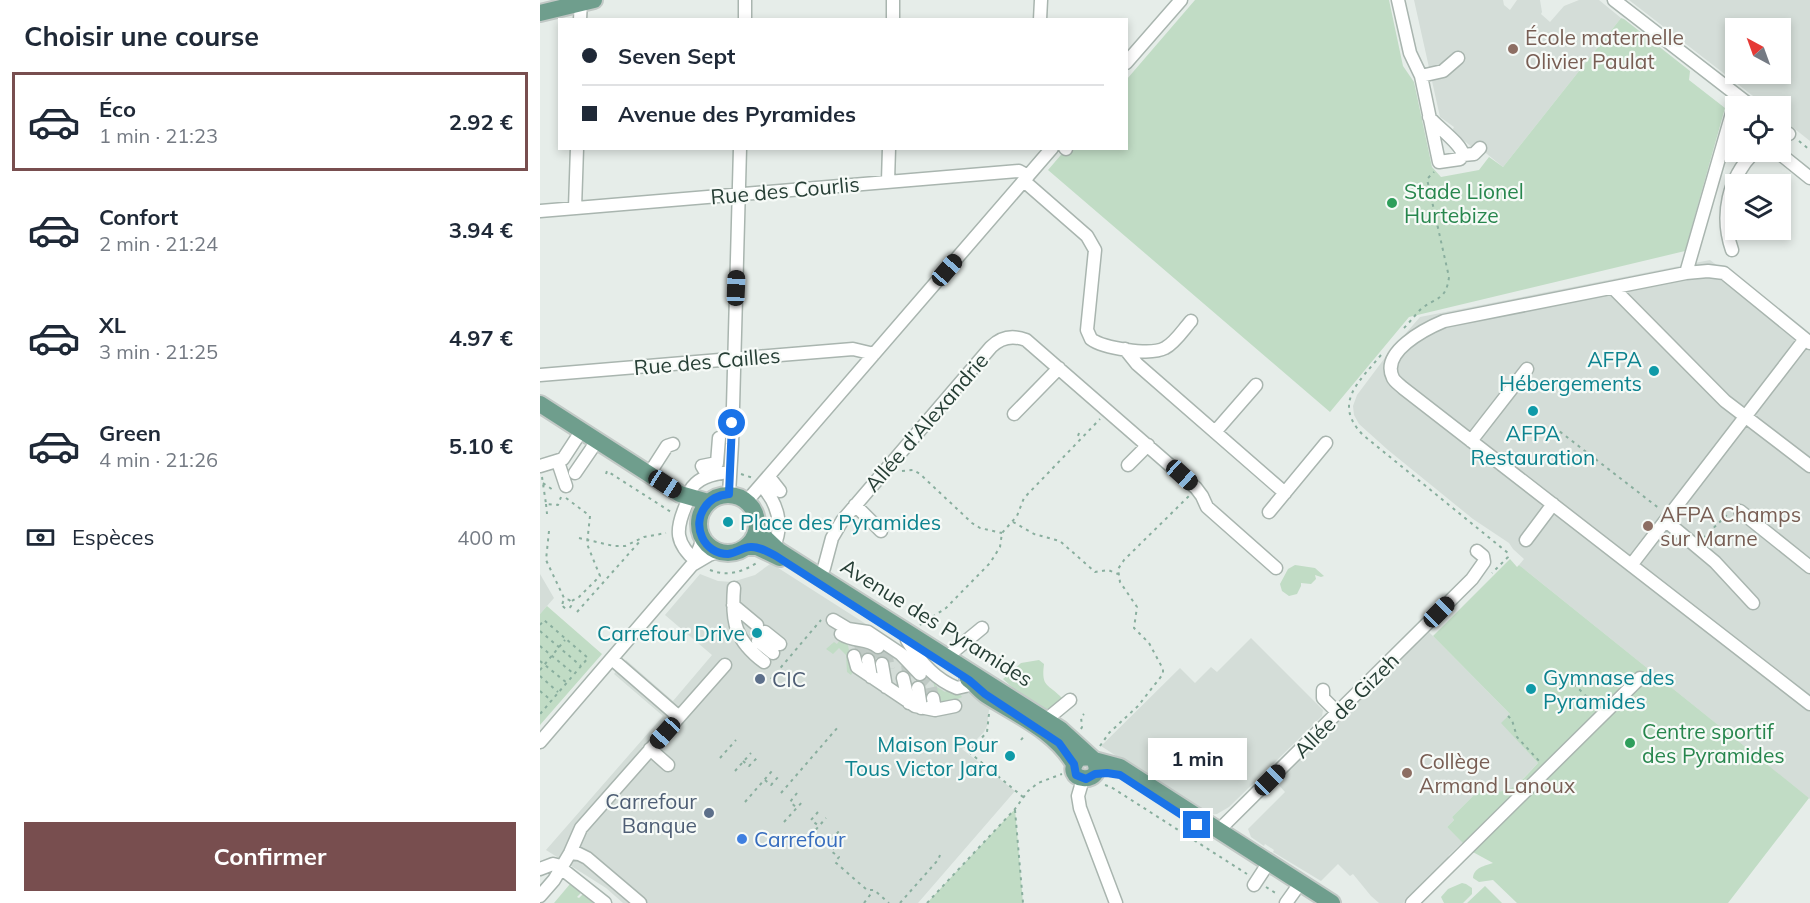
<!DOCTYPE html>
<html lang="fr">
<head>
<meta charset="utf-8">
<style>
	body { margin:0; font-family:Mulish,sans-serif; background:#f2f2f3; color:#1f2937; height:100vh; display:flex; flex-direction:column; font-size:22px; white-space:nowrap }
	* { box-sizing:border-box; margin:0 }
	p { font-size:20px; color:#747a83 }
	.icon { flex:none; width:33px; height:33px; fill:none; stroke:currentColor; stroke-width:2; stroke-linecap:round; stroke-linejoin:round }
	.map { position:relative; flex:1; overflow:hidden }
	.sheet { display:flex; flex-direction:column; background:#fff; width:540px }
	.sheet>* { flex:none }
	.banner { position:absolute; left:18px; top:18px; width:570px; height:132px; border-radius:0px; box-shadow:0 3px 9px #0003; display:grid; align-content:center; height:132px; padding:0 24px; background:#fff }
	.needle { width:39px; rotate:319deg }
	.buttons { position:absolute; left:1185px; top:18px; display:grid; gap:12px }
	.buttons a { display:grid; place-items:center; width:66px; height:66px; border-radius:0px; background:#fff; box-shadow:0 3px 9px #0003; font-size:30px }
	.end { position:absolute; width:27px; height:27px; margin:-14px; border:8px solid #1a73e8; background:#fff; box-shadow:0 0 0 3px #fff }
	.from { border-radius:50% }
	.bubble { position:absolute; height:42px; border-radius:0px; background:#fff; box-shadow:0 3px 9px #0003; font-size:20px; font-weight:700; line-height:42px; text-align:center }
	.car { position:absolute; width:18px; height:36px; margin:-18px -9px; border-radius:8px; box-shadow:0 0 4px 2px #0007; background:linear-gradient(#222 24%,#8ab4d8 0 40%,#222 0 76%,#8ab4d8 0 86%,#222 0) }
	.banner b { display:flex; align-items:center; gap:21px; height:57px; font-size:22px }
	.banner b+b { border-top:2px solid #e0e1e3 }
	.banner i { width:15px; height:15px; background:#1f2937 }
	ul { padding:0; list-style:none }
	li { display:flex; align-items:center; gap:18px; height:99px; margin:0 12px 9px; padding:0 12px; border:3px solid transparent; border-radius:0px }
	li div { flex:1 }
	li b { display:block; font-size:22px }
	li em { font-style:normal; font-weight:700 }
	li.on { border-color:#784e4f }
	li>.icon { width:54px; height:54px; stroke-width:1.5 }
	h2 { padding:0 24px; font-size:27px; line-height:72px }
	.pay { display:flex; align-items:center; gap:15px; height:66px; padding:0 24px; font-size:22px }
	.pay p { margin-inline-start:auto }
	.button { display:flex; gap:12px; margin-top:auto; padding:12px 24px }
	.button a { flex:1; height:69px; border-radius:0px; background:#784e4f; color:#fff; font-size:24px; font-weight:700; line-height:69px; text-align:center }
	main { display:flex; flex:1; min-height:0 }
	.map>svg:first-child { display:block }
</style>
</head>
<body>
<main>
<section class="sheet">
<h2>Choisir une course</h2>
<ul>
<li class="on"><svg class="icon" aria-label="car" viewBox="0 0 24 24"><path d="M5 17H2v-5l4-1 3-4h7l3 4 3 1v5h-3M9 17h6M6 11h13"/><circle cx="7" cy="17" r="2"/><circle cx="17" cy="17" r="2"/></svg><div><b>Éco</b><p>1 min · 21:23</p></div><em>2.92 €</em></li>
<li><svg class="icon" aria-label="car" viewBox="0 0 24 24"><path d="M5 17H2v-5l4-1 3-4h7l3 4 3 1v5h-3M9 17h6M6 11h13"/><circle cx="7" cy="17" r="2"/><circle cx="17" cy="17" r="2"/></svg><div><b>Confort</b><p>2 min · 21:24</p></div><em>3.94 €</em></li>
<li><svg class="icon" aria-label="car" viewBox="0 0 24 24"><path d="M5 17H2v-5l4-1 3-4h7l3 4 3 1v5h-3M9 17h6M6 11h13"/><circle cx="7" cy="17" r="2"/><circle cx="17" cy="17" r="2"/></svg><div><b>XL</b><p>3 min · 21:25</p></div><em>4.97 €</em></li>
<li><svg class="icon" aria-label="car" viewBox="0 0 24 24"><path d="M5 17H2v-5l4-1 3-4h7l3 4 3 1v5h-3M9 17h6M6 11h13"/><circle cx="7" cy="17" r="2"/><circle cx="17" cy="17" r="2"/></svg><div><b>Green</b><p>4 min · 21:26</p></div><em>5.10 €</em></li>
</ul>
<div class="pay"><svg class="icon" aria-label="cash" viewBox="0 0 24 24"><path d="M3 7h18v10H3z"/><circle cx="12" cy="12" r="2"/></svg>Espèces<p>400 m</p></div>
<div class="button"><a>Confirmer</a></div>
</section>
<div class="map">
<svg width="1270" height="903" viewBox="0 0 1270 903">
	<rect width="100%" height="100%" fill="#e6ede9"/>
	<path fill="#d4ddd8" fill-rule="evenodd" d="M874,0h89l1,5 6,5 7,-10h23l2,12 -1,2 9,8 14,-16 15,-6h20l22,18 -118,149 -27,-22 -3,3 -21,-17 2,-4 -14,-10z
		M1089,0h181v141l-29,-23 -1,-12h-14zM1240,28v46h-44v-46z
		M1170,260l100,76v463l-291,-234 5,-6 -11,-10 -4,-6 -36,-24 -85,-69 -29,-26 -5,-9 -1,-9 4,-11 30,-40 33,-38z
		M230,564h2l224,143 -7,3 -2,16 -3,6 -9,9 -13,8 53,42 -97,112h-295l-17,-15 -60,-38 117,-134 -49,-42 12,-14 47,41 39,-46 -47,-40 35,-41 18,7 14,1 23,-7z
		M0,574l14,24 -14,16z
		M888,631l82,83 -8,9 36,40 -21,22 -9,6 -12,1 -12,-7 -32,32 2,3 -7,7 16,15 -14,13 -2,7 -44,41h-24l-8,-7 -18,-22 -3,2 -12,-12 -17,17 -48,-29 1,-2 -9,-6 -1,2 -13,-9 -3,-8 37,-37 -9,-10z
		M711,638l72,72 -1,6 -93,91 -12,7 -10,1 -106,-69 79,-78 15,15 16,-16 6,5z"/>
	<path fill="#c1dcc5" d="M655,0h194l14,66 11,16 18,85 9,10 38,-7 10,-13 14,10 118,-149 3,1 66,52 -1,9 36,28 -40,143 -276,66 -79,95 -282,-242 18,-21 60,-1 1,-69z
		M970,559l7,8 2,-2 290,233 -81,105h-211l-24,-23 -14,2 -6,-4c1,-11 12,-12 20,-15l-22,-12 -24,-24 7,-7 -2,-3 32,-32c22,18 39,-6 54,-22l-37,-40 9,-9 -77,-78z
		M755,565l20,3 9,8 -3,1 -6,-2 1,4 -5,5 -10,-1v3l-4,8 -8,2 -7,-5 -2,-7 8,-15z
		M7,606l55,48 -62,71v-111z
		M301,638l7,7 5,27 -2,3 -4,-3 -1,-17 -7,-7 -6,6 -7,-5 8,-7 3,2z
		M499,660l5,4c-3,24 4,19 18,34l-1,3 -12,9h-4l-31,-21 -11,-10 18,-16z
		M393,681l4,6 8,5 2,-3 12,4 3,4 -15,7 -9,-1z
		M475,809l8,94h-96z
		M922,883l4,1 6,4v6l-9,9h-19l-3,-6 7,-8z
		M30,884l11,9 -4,4 2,1 4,-4 10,9h-39z
		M945,886l17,17h-35z"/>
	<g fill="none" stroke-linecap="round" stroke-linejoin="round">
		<path stroke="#c0cac5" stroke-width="12" stroke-dasharray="12 6" stroke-linecap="butt" d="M213,630l9,7
			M320,644l3,14
			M333,647l3,15
			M346,651l3,18
			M367,665l3,18
			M380,674l10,9 3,15"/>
		<g stroke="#a9b5af" stroke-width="15">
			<path id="minor" d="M858,0l12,53 11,23 18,86 21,-3 3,-4c-2,-12 -25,-27 -34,-38
				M1074,0l137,106
				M40,20l1,-20
				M205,20v-20
				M353,20v-20
				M500,20l1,-20
				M586,63l55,-63
				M881,76l22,-5 15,-13
				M1240,128l9,6
				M525,148l1,1
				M1240,150l4,7 26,21
				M923,155l11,-1 6,-6
				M348,181l1,-33
				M484,181l63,55 8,14 -8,80 4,9c12,9 59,17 74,9 10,-5 18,-18 26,-27
				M35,208l2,-60
				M0,211l479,-40 9,5
				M1192,250c-12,-35 -4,-71 22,-98
				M1146,273l51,-177
				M1073,288l112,113 85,65
				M1270,343l-86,-70 -16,-2 -22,2 -242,48c-19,8 -64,31 -51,57 2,4 7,7 10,10l407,316
				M585,349l12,15 148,129
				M0,375l313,-26 21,5
				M474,414l45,-46
				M675,432l41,-47
				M931,441l56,-72
				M18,462l8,24
				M588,465l20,-20
				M0,466l23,-7 19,-29
				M35,473l22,-32
				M109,474l18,-28 6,-2
				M168,476l-6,-10 15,-3 2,-25
				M229,477l11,14
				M222,486c15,17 22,38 12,60
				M189,494l3,-50 8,-296
				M207,501l305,-353
				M315,505l26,26
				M1200,511l70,56
				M729,512l57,-69
				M1126,521l49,41 38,41
				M986,540l27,-36
				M157,562c-22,-19 -22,-32 -11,-57 2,-5 1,-9 4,-14 7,-14 26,-18 40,-19
				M153,564l10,-25
				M1092,564l173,-225
				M280,575l4,-7 8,-30 10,-17 149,-174c10,-10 22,-12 35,-7l170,148 6,8 5,11 69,61
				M194,588c-3,35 2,53 30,74
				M193,605l24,20
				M293,620l15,9 20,3 33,22 19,20
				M225,632l15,12
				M301,634c14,9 26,3 37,13
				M367,640c12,21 27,39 50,48l17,-4
				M218,641l15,12
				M314,656l3,11 58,39 20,4 20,-4
				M408,656l34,-28
				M72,659l67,58
				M328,660l3,17
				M342,664l4,23
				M363,678l6,25
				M378,688l3,20
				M783,690v8l15,15
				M393,698l2,12
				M507,719l23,-19
				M0,742l152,-177 17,-10 9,-3
				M110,749l18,16
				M543,779l-5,17 2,12 36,95
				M679,830l253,-251 12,-17 -1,-6 -6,-5
				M30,853l9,1 8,4 53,45
				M0,869l13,-5 4,1 48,38
				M714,885l15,-23
				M0,896l14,-16 16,-27 11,-25 144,-163
				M746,903l10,-14
				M872,903l228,-225"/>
		</g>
		<g stroke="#c2c9c6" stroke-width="20">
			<path id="major" d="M0,13l54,-13
				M0,404l140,90 28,8
				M159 524a29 29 0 1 1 58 0a29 29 0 1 1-58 0Z
				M217,530l22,21 281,178 34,31c14,27 -37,22 -15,-2l11,-1
				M207,547h10l23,11
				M428,679c7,5 11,11 18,16 31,20 69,36 88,69
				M554,760l26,7 212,136"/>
		</g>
		<path stroke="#89ae9e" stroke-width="2" stroke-dasharray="3 4.5" stroke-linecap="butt" d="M1259,141l11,9
			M864,328c6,-6 11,-13 17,-19 15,-12 25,-8 28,-32l-22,-98 7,-7
			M841,355c-22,27 -49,48 -18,80l145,118v4l-16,16
			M1014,427l106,82
			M539,433l-1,3 3,3
			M362,471l11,-1 7,4 52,49 8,5 22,5
			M66,474l1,-3 64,41
			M201,474l12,4
			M2,477l4,27 12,1 3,-8
			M3,483l10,7
			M26,498l24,18 -3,28 13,32 -21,21 -9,5
			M6,504l1,10
			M473,522l21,12 26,7 35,31 13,-2 10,4
			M9,531l-3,29 19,40
			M39,538l35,8h11l19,-9 22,-4
			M1163,538l26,-25
			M170,570c17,7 33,2 48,-8
			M22.5 604a4.5 4.5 0 1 1 9 0a4.5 4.5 0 1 1-9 0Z
			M37,612l64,-72
			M0,625l4,-5 44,38 -48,56
			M380,625l26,-17 44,-45 10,-16 2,-14 15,-17 7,-18 76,-79
			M0,631l41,35
			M0,646l34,28
			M0,661l27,22
			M0,670l25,-30
			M0,676l18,16
			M231,679l50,-59
			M1034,684l22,22
			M0,691l12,10
			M449,714l-2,18 -18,20 54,45
			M968,716l4,4 5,17 23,25
			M541,729l1,-2 -1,-10 3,-3
			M481,740l4,-5
			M560,746l9,-13 29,-27 25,-32v-5l-14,-26 -15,-15 3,-21 -17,-25 -2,-13 6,-9 65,-64
			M180,758l16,-18
			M203,761l6,5 8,-8
			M195,771l16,-18
			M225,780l6,5 7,-8
			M565,785l6,2 136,87
			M241,793l57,-66
			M257,793l-7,9 7,6
			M205,802l27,-31
			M475,810l8,93
			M278,812l-7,8 8,6
			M244,822l20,-22
			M305,836l-14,15 8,6 -4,5 32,28h7l15,13
			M266,841l20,-23
			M298,844l-6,-5 7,-8
			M726,887l11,7
			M324,903l9,-12
			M360,903l38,-43 2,-5
			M387,903l88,-94 13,-18 10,-8 24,-9"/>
		<use href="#minor" stroke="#fff" stroke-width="12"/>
		<use href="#major" stroke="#6f9e8d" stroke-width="16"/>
	</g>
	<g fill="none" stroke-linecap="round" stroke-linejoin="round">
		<path stroke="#1a73e8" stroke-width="8" d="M192,423l-3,71c-10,1 -18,4 -24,13 -14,19 -1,47 23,47 9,-1 15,-7 22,-7 9,-1 18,5 26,9l193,124 16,14 74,49 15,21 2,11 10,4 9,-5 12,-1 13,2 77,50"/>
	</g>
	<g fill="#8d6e63" stroke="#f6faf7" stroke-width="2">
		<circle cx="973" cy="49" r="6"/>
		<circle cx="1108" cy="526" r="6"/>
		<circle cx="867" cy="773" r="6"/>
	</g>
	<g fill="#2e9e5b" stroke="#f6faf7" stroke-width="2">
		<circle cx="852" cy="203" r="6"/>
		<circle cx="1090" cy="743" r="6"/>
	</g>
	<g fill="#0f9aa8" stroke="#f6faf7" stroke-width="2">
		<circle cx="1114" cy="371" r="6"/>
		<circle cx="993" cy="411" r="6"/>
		<circle cx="188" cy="522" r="6"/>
		<circle cx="217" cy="633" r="6"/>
		<circle cx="991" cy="689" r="6"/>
		<circle cx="470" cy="756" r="6"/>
	</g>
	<g fill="#5c6f8a" stroke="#f6faf7" stroke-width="2">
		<circle cx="220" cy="679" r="6"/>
		<circle cx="169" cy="813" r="6"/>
	</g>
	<circle fill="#3f7fe0" stroke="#f6faf7" stroke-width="2" cx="202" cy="839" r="6"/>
	<g text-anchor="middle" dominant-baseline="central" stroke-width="4.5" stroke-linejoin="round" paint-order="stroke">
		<g font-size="21" fill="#785e54" stroke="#f6faf7" text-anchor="start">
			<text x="985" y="37">École maternelle<tspan x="985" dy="24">Olivier Paulat</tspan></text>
			<text x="1120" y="514">AFPA Champs<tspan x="1120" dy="24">sur Marne</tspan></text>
			<text x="879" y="761">Collège<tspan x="879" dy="24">Armand Lanoux</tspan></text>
		</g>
		<g font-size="21" fill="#263e35" stroke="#f6faf7">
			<text transform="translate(245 190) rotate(-5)">Rue des Courlis</text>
			<text transform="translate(167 361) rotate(-5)">Rue des Cailles</text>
			<text transform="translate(386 422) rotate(-49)">Allée d'Alexandrie</text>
			<text transform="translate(397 622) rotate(32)">Avenue des Pyramides</text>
			<text transform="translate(806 705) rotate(-45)">Allée de Gizeh</text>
		</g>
		<g font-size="21" fill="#27864d" stroke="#f6faf7" text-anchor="start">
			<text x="864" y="191">Stade Lionel<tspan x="864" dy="24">Hurtebize</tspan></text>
			<text x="1102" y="731">Centre sportif<tspan x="1102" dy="24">des Pyramides</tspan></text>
		</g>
		<g font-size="21" fill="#0d838f" stroke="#f6faf7" text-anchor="end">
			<text x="1102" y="359">AFPA<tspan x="1102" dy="24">Hébergements</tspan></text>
			<text x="993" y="433" text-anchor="middle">AFPA<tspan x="993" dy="24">Restauration</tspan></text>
			<text x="200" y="522" text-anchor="start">Place des Pyramides</text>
			<text x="205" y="633">Carrefour Drive</text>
			<text x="1003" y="677" text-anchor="start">Gymnase des<tspan x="1003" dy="24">Pyramides</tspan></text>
			<text x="458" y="744">Maison Pour<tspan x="458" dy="24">Tous Victor Jara</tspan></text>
		</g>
		<g font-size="21" fill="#4e5e75" stroke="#f6faf7" text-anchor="start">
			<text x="232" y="679">CIC</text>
			<text x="157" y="801" text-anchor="end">Carrefour<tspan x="157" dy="24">Banque</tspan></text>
		</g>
		<g font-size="21" fill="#366cbe" stroke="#f6faf7" text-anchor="start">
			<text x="214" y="839">Carrefour</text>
		</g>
	</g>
</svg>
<div class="buttons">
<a><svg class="needle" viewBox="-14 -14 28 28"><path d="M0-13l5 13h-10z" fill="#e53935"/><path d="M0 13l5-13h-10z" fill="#747a83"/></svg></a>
<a><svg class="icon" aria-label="locate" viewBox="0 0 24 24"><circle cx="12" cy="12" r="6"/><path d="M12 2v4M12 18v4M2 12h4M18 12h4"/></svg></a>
<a><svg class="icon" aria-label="layers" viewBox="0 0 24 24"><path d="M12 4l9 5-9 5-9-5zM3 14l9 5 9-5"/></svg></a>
</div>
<i class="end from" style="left:192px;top:423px"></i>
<i class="end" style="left:657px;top:825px"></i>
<div class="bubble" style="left:608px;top:738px;width:99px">1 min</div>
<i class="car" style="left:407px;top:270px;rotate:41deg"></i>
<i class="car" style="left:196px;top:288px;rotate:2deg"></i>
<i class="car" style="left:642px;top:475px;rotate:132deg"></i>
<i class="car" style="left:125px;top:484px;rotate:123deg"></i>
<i class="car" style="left:899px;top:612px;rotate:45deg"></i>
<i class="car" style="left:125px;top:733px;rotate:222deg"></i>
<i class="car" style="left:730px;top:780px;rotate:45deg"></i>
<div class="banner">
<b><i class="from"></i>Seven Sept</b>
<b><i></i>Avenue des Pyramides</b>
</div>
</div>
</main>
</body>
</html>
